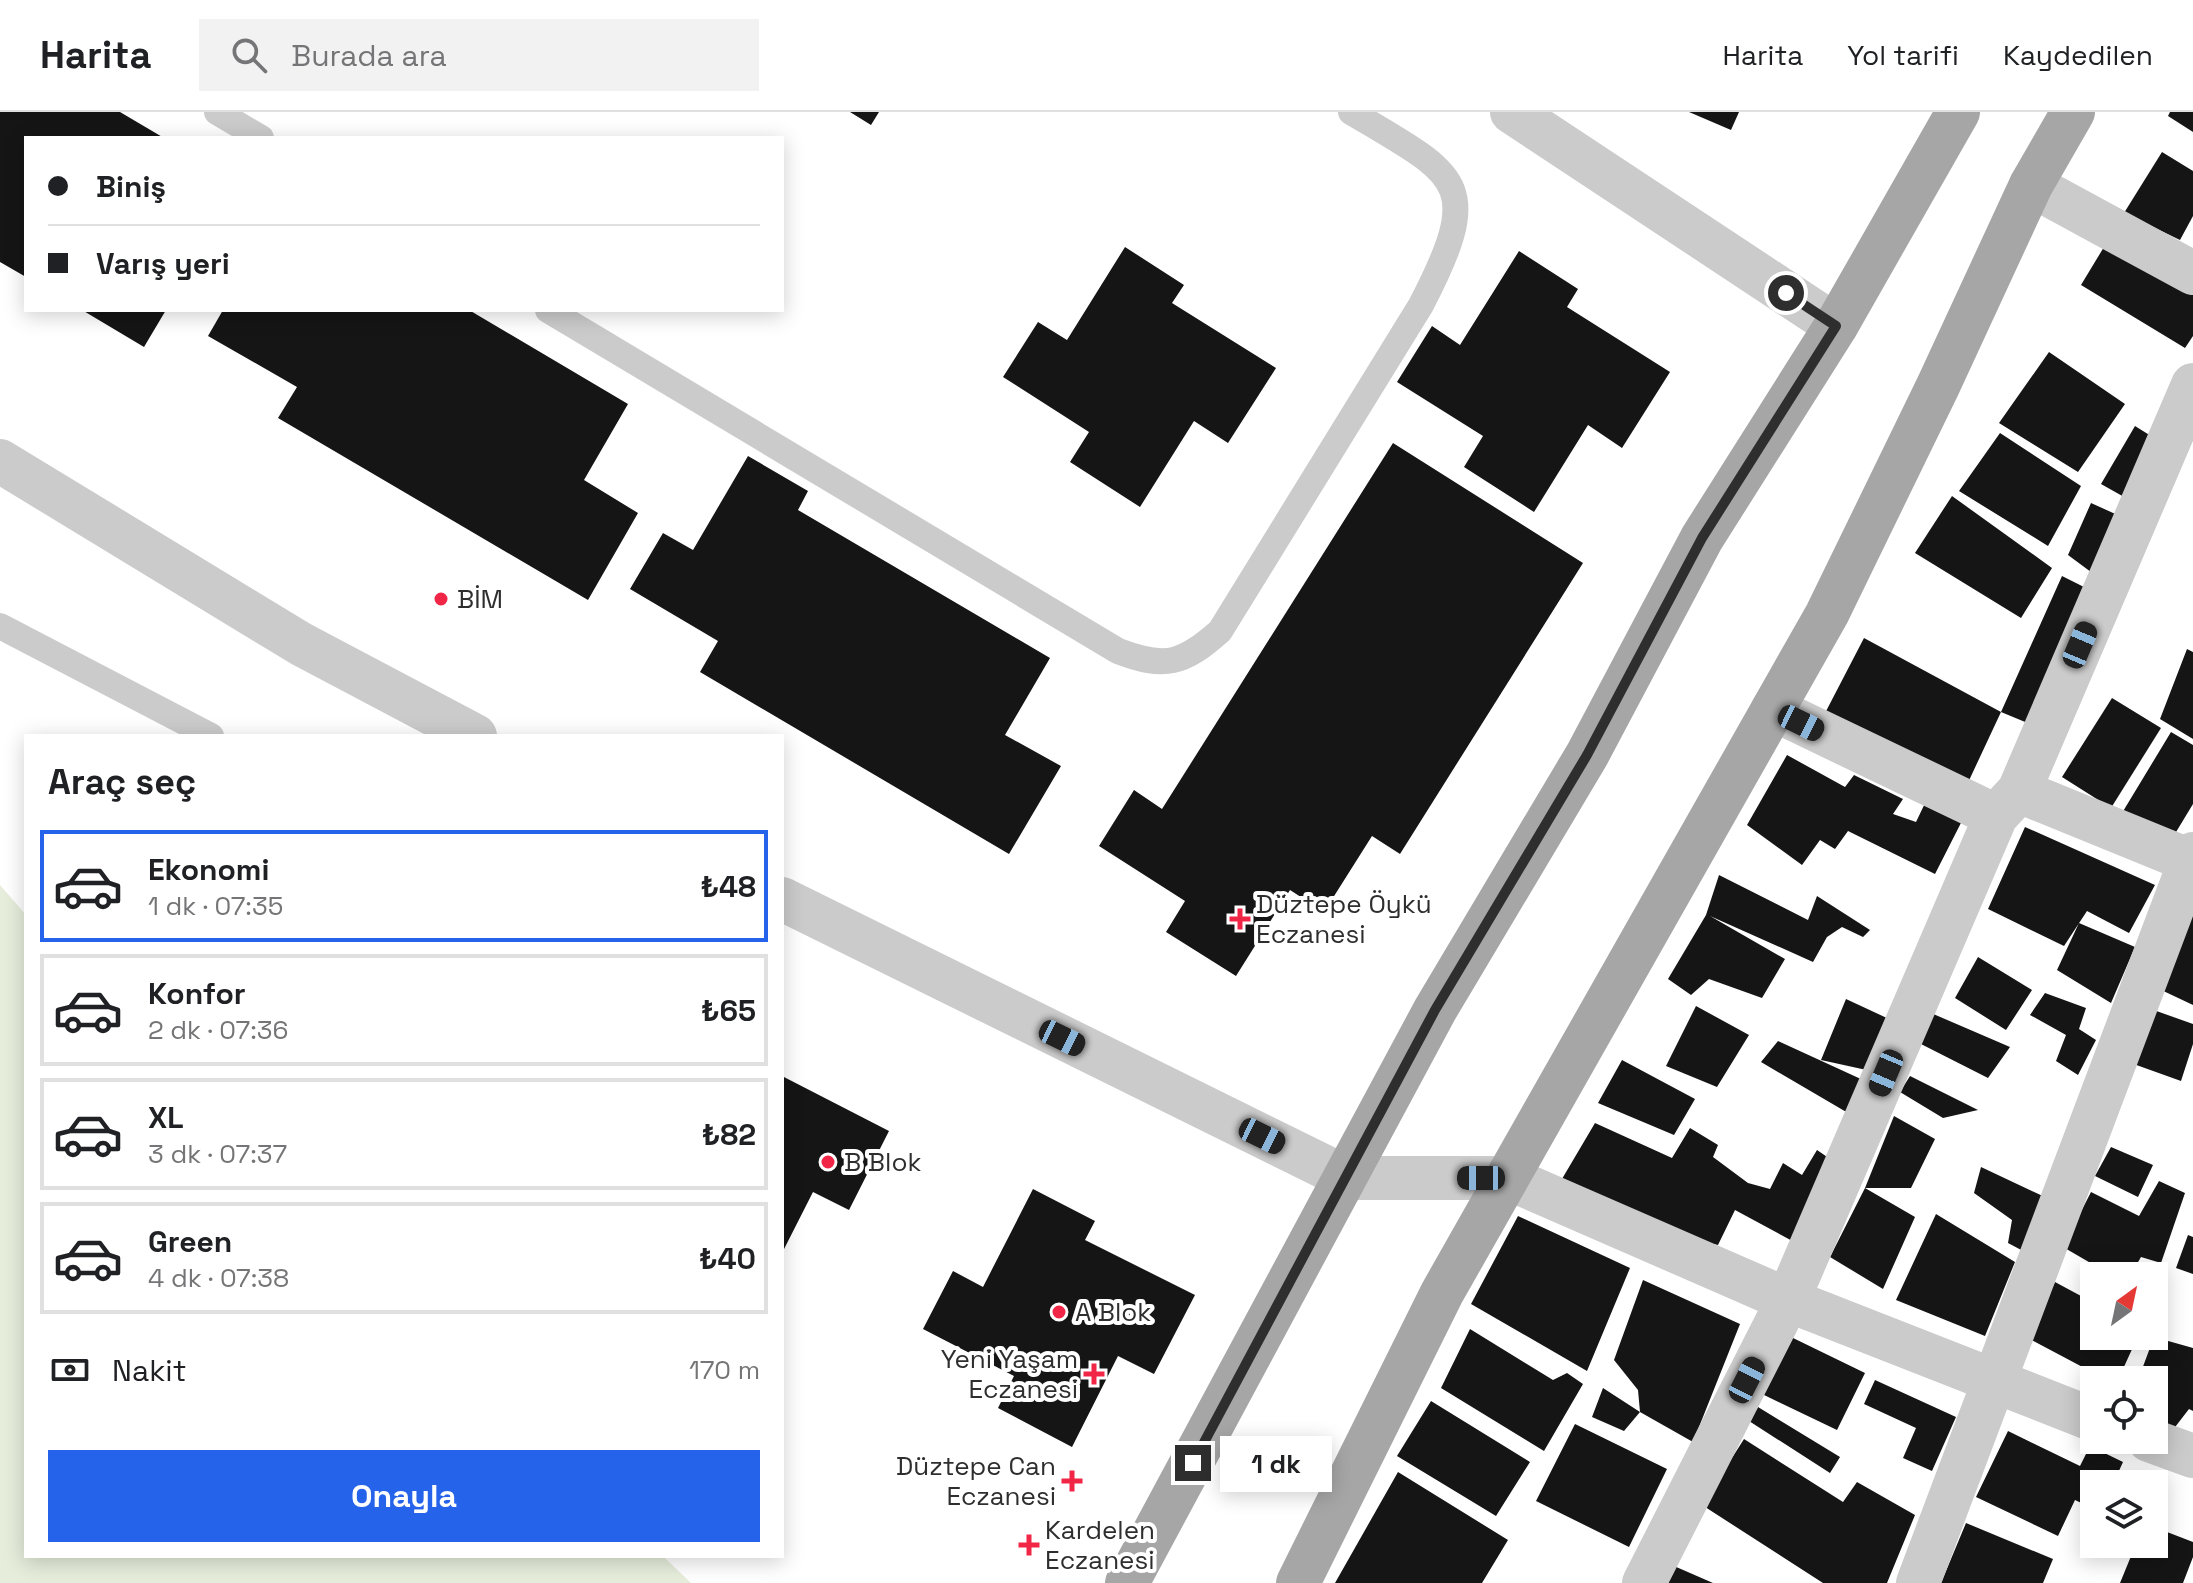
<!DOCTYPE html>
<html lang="tr">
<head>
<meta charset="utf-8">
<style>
	body { margin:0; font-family:"Space Grotesk",sans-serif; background:#f2f2f2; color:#202124; height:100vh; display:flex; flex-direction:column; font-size:30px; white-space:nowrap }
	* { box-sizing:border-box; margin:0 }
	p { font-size:26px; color:#757577 }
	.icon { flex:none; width:44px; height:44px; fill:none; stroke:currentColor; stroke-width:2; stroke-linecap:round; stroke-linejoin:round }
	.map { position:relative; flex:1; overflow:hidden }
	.details { position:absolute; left:24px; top:622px; width:760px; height:824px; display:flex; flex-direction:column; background:#fff; border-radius:0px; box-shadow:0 4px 20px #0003 }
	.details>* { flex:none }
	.hud { position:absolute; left:24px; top:24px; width:760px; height:176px; border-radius:0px; box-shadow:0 4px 20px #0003; display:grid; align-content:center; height:176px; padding:0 24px; background:#fff }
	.needle { width:52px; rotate:33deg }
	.buttons { position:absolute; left:2080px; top:1150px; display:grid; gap:16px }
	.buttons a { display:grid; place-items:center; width:88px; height:88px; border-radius:0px; background:#fff; box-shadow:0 4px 20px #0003; font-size:40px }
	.end { position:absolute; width:36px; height:36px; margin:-18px; border:10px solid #2e2e2e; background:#fff; box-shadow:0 0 0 4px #fff }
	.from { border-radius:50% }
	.bubble { position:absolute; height:56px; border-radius:0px; background:#fff; box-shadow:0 4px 20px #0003; font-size:26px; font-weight:600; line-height:56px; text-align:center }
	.car { position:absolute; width:24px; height:48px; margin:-24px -12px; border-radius:10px; box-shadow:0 0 6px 2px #0007; background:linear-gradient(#222 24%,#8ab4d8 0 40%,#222 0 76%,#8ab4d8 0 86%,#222 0) }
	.hud b { display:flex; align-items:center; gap:28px; height:76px; font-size:30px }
	.hud b+b { border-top:2px solid #e0e0e0 }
	.hud i { width:20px; height:20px; background:#202124 }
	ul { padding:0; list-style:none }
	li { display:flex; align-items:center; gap:24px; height:112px; margin:0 16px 12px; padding:0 8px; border:4px solid #e0e0e0; border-radius:0px }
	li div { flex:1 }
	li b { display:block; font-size:30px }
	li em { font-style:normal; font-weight:600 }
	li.current { border-color:#2563eb }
	li>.icon { width:72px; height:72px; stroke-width:1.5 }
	h2 { padding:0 24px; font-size:36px; line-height:96px }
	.pay { display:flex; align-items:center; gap:20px; height:88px; padding:0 24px; font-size:30px }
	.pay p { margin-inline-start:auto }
	.action { display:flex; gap:16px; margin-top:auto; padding:16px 24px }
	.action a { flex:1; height:92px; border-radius:0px; background:#2563eb; color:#fff; font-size:32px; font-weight:600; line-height:92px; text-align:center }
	header { display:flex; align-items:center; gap:48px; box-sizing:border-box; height:112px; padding:0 40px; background:#fff; border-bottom:2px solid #e0e0e0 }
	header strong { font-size:38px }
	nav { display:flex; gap:44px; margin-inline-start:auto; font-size:28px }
	.search { width:560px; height:72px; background:#f2f2f2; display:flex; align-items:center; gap:20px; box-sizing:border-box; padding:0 28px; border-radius:0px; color:#757577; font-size:30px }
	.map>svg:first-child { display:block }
</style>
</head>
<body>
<header>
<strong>Harita</strong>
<div class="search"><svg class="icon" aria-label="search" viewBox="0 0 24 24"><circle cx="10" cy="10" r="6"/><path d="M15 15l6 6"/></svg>Burada ara</div>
<nav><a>Harita</a><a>Yol tarifi</a><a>Kaydedilen</a></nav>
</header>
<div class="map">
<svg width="2193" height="1471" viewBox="0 0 2193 1471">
	<rect width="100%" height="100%" fill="#fff"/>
	<path fill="#e6eddb" d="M0,773l26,30v641h637l28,27h-691z"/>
	<path fill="#151515" d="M0,0h120l44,26h-138v139l-26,-15z
		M850,0h29l-8,13z
		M1689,0h50l-8,18z
		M2170,0h23v20l-25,-16z
		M2162,40l31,19v45l-13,24 -56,-27z
		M2107,130l86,52v42l-8,12 -104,-63z
		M1125,135l59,38 -12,18 104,65 -48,75 -34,-22 -54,86 -70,-45 19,-30 -86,-55 35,-55 29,18z
		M1519,139l59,38 -11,18 103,65 -48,76 -34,-23 -54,87 -70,-45 19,-31 -86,-54 35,-56 28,19z
		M82,198h84l-22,37z
		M223,198h246l159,94 -44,76 54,33 -50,87 -310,-182 19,-31 -89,-51z
		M2049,240l76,52 -47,68 -79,-49z
		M2135,314l24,15 -26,61 -32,-18z
		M2000,321l81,53 -33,60 -89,-55z
		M1393,331l190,120 -183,291 -28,-18 -48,76 -34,-22 -54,86 -70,-44 19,-31 -86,-55 35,-56 28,19z
		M748,344l60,35 -10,19 252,148 -45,77 56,31 -52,88 -309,-182 18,-31 -88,-52 33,-56 30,17z
		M1952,384l100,72 -31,50 -106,-65z
		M2091,391l31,14 -27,58 -27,-20z
		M2062,464l28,14 -60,134 -29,-12z
		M1864,526l137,74 -36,77 -142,-72z
		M2187,537l6,3v87l-33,-20z
		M2112,586l49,30 -50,80 -49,-31z
		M2171,620l22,13v59l-23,38 -48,-29z
		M1787,643l58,32 9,-12 49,24 -10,15 23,8 12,-25 37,18 -30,59 -87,-43 -13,18 -15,-9 -18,25 -55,-40z
		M2025,715l130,58 -26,48 -42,-22 -23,35 -76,-37z
		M1719,763l89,45 9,-24 53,34 -7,7 -21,-10 -15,10 -14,25 -103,-46 75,43 -23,39 -53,-19 -18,16 -23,-16 38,-64z
		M2193,782v111l-36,-17z
		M2079,811l56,24 -24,56 -54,-33z
		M1978,845l54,33 -26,40 -51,-32z
		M2045,881l41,15 -7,21 17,11 -18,35 -22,-14 10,-26 -36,-20z
		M1846,887l43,20 -18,52 -50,-11z
		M1696,894l53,29 -32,52 -51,-21z
		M2148,896l45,16v20l-12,37 -53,-19z
		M1931,901l79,34 -22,31 -73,-37z
		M1778,929l85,39 -15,33 -87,-51z
		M1622,948l73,39 -21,36 -76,-32z
		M782,964l107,55 -40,79 -36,-18 -31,61z
		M1910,964l68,34 -35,8 -43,-26z
		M1894,1004l41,23 -24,49h-46l50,29 -32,72 -53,-32 35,-69z
		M1595,1011l77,35 18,-30 28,17 -5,12 35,26 22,6 13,-26 19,12 15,-25 19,13 -40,80 -61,-33 -17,35 -62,-13 -97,-48z
		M2111,1035l42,18 -15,32 -43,-21z
		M1981,1055l66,31 -22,54 -17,-9 4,-23 -38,-27z
		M2159,1069l26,12 -24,70 -20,-6 -7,12 8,7h-29l-50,-29 28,-55 48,24z
		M1033,1077l62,32 -10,19 110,55 -41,79 -36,-18 -46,91 -74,-39 16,-32 -91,-47 30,-58 30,16z
		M1936,1102l79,48 -30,74 -89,-36z
		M1518,1104l112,52 -43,103 -116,-67z
		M2188,1123l5,2v37l-17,-6z
		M1643,1168l97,44 -47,118 -53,-30 -2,-22 -24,-30z
		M2055,1170l39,21v33h44l-20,44h-11l-79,-42z
		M1470,1217l83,51 14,-7 16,11 -39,67 -103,-63z
		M1791,1225l74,36 -28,57 -75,-36z
		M2154,1225l39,11v63l-4,-2 -17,22 -18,-6v-45h-16z
		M1875,1268l81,37 -24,54 -29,-13 13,-30 -52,-24z
		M1603,1276l37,24 -16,19 -32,-14z
		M1431,1289l99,61 -34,54 -99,-60z
		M1758,1295l82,50 -10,16 -81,-52z
		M1575,1312l92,45 -38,78 -93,-46z
		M2008,1319l72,35 10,-20 33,16 -10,22h-19v25l-19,-9 -17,36 -82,-39z
		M1744,1327l99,63 14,-20 58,33 -28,68h-64l-121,-78z
		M1398,1360l110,68 -26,43h-147z
		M1966,1411l87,36 -10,24h-102z
		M2154,1415l39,15v15l-10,26h-63l16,-39h18z
		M1674,1454l39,17h-46z"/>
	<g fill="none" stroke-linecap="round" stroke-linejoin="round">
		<path stroke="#cbcbcb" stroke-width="26" d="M217,0l44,26
			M548,198l570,341c47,18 65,13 102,-20l201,-326c64,-123 38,-129 -70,-193
			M0,514l211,110"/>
		<path stroke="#cbcbcb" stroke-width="44" d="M1512,0l324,214
			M2031,73l162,88
			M1773,597l223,107
			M2019,679l174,71
			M1508,1066l280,122 306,120
			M2149,1328l44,16
			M1644,1471l144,-283 208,-484 23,-25 174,-406
			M1918,1471l275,-729"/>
		<path stroke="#cbcbcb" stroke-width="44" d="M0,349l301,183 174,92
			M782,787l565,279h161"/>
		<path stroke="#a6a6a6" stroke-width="44" d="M1127,1471l308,-573 152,-255 115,-217 134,-212 122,-214
			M1298,1471l144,-290 385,-679 111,-228 93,-201 42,-73"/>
	</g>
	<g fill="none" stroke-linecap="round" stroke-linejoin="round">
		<path stroke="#2e2e2e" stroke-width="10" d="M1193,1351l242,-453 152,-255 115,-217 134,-212 -50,-33"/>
	</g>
	<g fill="#f12546" stroke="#fff" stroke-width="3">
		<circle cx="441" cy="487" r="8"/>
		<path d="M1236 795h8v8h8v8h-8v8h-8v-8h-8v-8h8z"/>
		<circle cx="828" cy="1050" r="8"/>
		<circle cx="1059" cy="1200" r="8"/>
		<path d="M1090 1250h8v8h8v8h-8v8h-8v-8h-8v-8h8z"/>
		<path d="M1068 1357h8v8h8v8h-8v8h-8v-8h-8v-8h8z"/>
		<path d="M1025 1421h8v8h8v8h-8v8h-8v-8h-8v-8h8z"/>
	</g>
	<g text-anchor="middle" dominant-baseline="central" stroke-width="8" stroke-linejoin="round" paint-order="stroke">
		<g font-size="26" fill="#2e2e2e" stroke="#fff" text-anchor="start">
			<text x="457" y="487">BİM</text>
			<text x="1256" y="792">Düztepe Öykü<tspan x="1256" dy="30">Eczanesi</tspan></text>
			<text x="844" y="1050">B Blok</text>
			<text x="1075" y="1200">A Blok</text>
			<text x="1078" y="1247" text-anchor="end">Yeni Yaşam<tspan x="1078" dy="30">Eczanesi</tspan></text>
			<text x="1056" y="1354" text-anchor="end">Düztepe Can<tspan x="1056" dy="30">Eczanesi</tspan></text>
			<text x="1045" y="1418">Kardelen<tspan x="1045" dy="30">Eczanesi</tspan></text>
		</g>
	</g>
</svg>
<div class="buttons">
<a><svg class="needle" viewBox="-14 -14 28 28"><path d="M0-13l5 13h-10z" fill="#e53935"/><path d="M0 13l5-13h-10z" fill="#757577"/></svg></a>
<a><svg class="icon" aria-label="locate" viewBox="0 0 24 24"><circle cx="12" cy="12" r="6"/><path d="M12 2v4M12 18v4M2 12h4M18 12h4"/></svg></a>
<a><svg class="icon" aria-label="layers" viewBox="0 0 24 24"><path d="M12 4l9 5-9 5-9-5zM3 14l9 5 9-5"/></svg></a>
</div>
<i class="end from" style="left:1786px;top:181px"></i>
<i class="end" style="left:1193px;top:1351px"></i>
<div class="bubble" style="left:1220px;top:1324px;width:112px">1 dk</div>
<i class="car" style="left:2080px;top:533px;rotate:23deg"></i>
<i class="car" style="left:1801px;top:611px;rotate:116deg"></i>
<i class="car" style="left:1062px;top:926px;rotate:116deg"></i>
<i class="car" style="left:1886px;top:961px;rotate:203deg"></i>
<i class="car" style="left:1262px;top:1024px;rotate:116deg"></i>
<i class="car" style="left:1481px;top:1066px;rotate:270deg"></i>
<i class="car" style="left:1747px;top:1268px;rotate:27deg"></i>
<div class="hud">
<b><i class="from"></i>Biniş</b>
<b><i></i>Varış yeri</b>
</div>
<section class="details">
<h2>Araç seç</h2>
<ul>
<li class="current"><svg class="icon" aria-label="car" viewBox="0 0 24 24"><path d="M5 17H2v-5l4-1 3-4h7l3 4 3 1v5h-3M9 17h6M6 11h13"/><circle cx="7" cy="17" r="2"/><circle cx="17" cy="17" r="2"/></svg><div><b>Ekonomi</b><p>1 dk · 07:35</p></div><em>₺48</em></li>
<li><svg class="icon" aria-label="car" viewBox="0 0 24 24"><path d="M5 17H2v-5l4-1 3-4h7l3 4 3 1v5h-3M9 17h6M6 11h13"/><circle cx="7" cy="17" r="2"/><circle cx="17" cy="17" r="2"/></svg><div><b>Konfor</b><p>2 dk · 07:36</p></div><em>₺65</em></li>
<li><svg class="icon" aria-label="car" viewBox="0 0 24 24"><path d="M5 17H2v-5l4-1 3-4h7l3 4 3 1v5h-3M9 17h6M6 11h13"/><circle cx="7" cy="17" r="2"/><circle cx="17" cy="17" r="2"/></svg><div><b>XL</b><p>3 dk · 07:37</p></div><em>₺82</em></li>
<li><svg class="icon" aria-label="car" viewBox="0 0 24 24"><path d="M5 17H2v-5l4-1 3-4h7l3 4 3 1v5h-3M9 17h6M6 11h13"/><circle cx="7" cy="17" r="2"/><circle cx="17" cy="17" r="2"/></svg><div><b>Green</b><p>4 dk · 07:38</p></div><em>₺40</em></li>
</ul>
<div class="pay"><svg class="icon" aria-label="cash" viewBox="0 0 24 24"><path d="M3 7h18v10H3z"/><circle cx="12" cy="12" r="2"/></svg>Nakit<p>170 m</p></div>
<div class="action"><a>Onayla</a></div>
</section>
</div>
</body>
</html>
